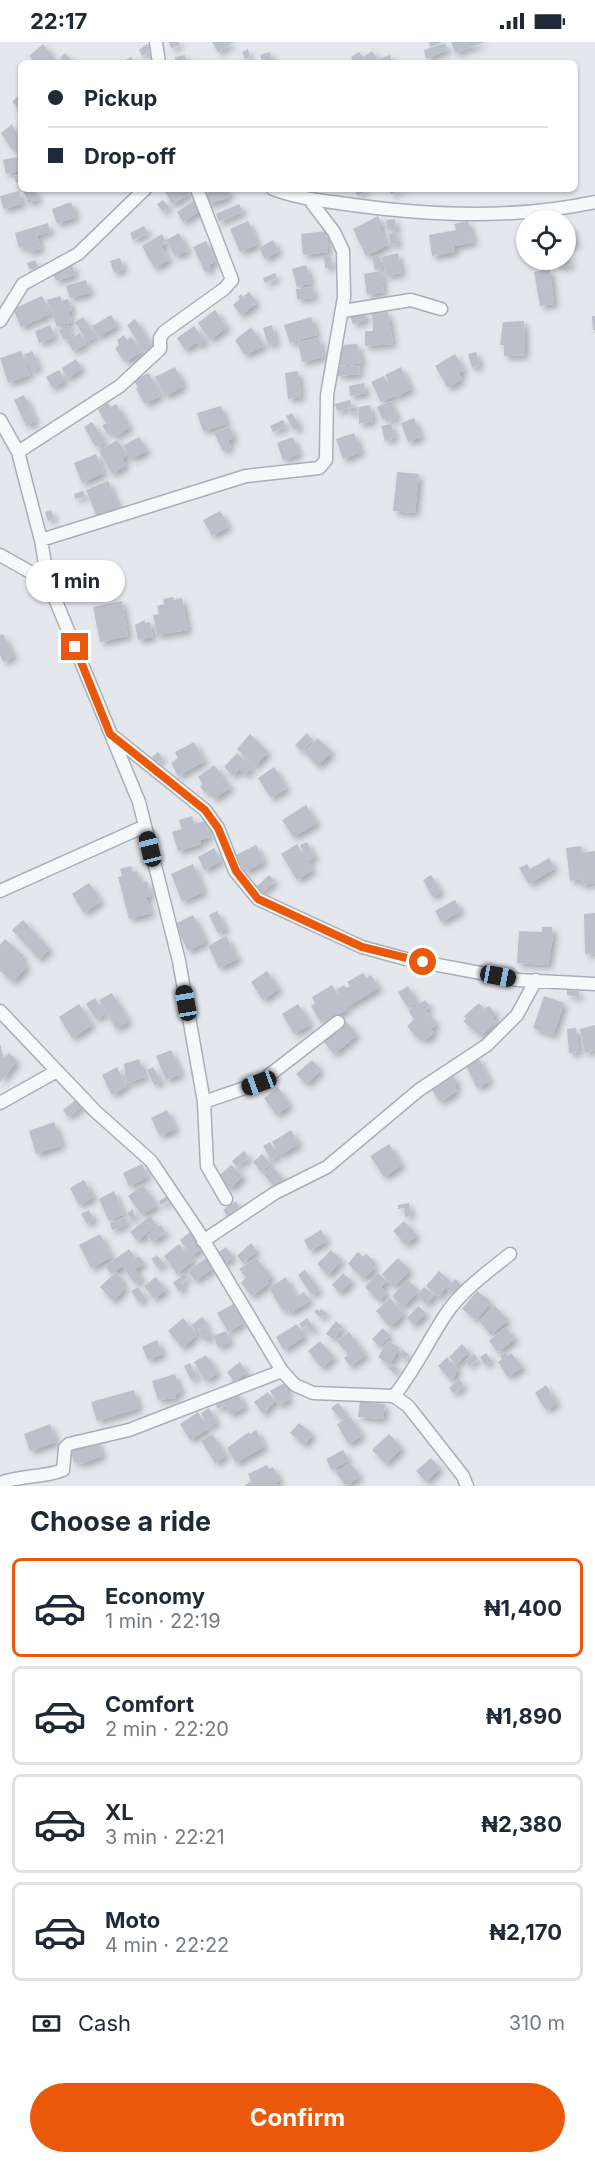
<!DOCTYPE html>
<html lang="en">
<head>
<meta charset="utf-8">
<style>
	body { margin:0; font-family:Inter,sans-serif; background:#f2f2f3; color:#1f2937; height:100vh; display:flex; flex-direction:column; font-size:22px; white-space:nowrap }
	* { box-sizing:border-box; margin:0 }
	p { font-size:20px; color:#747a83 }
	.icon { flex:none; width:33px; height:33px; fill:none; stroke:currentColor; stroke-width:2; stroke-linecap:round; stroke-linejoin:round }
	.map { position:relative; height:1444px; overflow:hidden }
	.panel { display:flex; flex-direction:column; background:#fff; flex:1 }
	.panel>* { flex:none }
	.hud { position:absolute; left:18px; top:18px; width:560px; height:132px; border-radius:9px; box-shadow:0 2px 4px #0004; display:grid; align-content:center; height:132px; padding:0 30px; background:#fff }
	.buttons { position:absolute; left:516px; top:168px; display:grid; gap:12px }
	.buttons a { display:grid; place-items:center; width:60px; height:60px; border-radius:50%; background:#fff; box-shadow:0 2px 4px #0004; font-size:30px }
	.end { position:absolute; width:27px; height:27px; margin:-14px; border:8px solid #ea580c; background:#fff; box-shadow:0 0 0 3px #fff }
	.from { border-radius:50% }
	.bubble { position:absolute; height:42px; border-radius:21px; background:#fff; box-shadow:0 2px 4px #0004; font-size:20px; font-weight:700; line-height:42px; text-align:center }
	.car { position:absolute; width:18px; height:36px; margin:-18px -9px; border-radius:8px; box-shadow:0 0 4px 2px #0007; background:linear-gradient(#222 24%,#8ab4d8 0 40%,#222 0 76%,#8ab4d8 0 86%,#222 0) }
	.hud b { display:flex; align-items:center; gap:21px; height:57px; font-size:22px }
	.hud b+b { border-top:2px solid #e0e1e3 }
	.hud i { width:15px; height:15px; background:#1f2937 }
	ul { padding:0; list-style:none }
	li { display:flex; align-items:center; gap:18px; height:99px; margin:0 12px 9px; padding:0 18px; border:3px solid #e0e1e3; border-radius:9px }
	li div { flex:1 }
	li b { display:block; font-size:22px }
	li em { font-style:normal; font-weight:700 }
	li.on { border-color:#ea580c }
	li>.icon { width:54px; height:54px; stroke-width:1.5 }
	h2 { padding:0 30px; font-size:27px; line-height:72px }
	.pay { display:flex; align-items:center; gap:15px; height:66px; padding:0 30px; font-size:22px }
	.pay p { margin-inline-start:auto }
	.button { display:flex; gap:12px; margin-top:auto; padding:12px 30px }
	.button a { flex:1; height:69px; border-radius:36px; background:#ea580c; color:#fff; font-size:24px; font-weight:700; line-height:69px; text-align:center }
	.status { display:flex; justify-content:space-between; align-items:center; height:42px; padding:0 30px; background:#fff; direction:ltr }
	.status svg { height:16px; fill:currentColor }
	.map>svg:first-child { display:block }
</style>
</head>
<body>
<div class="status"><b>22:17</b><svg viewBox="0 0 49 12"><path d="M0 12V9h3v3zM5 12V6h3v6zM10 12V3h3v9zM15 12V0h3v12zM26 1h20v11H26zM47 4h2v5h-2z"/></svg></div>
<div class="map">
<svg width="595" height="1444" viewBox="0 0 595 1444">
	<defs>
		<filter id="shadow"><feDropShadow dx="4" dy="4" stdDeviation="3" flood-color="#0004"/></filter>
	</defs>
	<rect width="100%" height="100%" fill="#e4e7ec"/>
	<path fill="#bbc0ca" filter="url(#shadow)" d="M169,0h10l1,3 -9,3z
		M212,0h22l-16,10z
		M429,0h14l-13,5z
		M451,0h34l-30,11z
		M445,1l2,7 -21,9 -2,-9z
		M43,2l15,19h-23l-6,-7z
		M147,2l4,6 -9,6 -3,-6z
		M248,7l2,8 -5,2 -3,-7z
		M372,9l5,7 -8,5h-14l-4,-6 8,-5 4,5z
		M270,10l3,11h-10l-3,-8z
		M65,11l9,10h-9l-5,-5z
		M185,13l2,8h-11l-1,-6z
		M390,13l3,8h-12l-2,-4z
		M131,15l4,6h-15z
		M21,51v17l-9,-8z
		M12,82l9,18v3l-8,6 -12,-18z
		M21,114v15l-15,3 -3,-14z
		M21,133v7l-5,1 -2,-7z
		M34,147l4,11 -10,3 -5,-13z
		M170,147h17l3,5 -18,10 -7,-12z
		M215,147h13l2,5 -3,4 -19,7 -5,-10z
		M353,147h15l-10,7z
		M388,147h16l-13,5z
		M19,149l3,13 -19,5 -3,-13z
		M196,157l7,10 -20,13 -6,-10z
		M163,158l6,7 -6,5 -6,-8z
		M71,160l5,15 -19,7 -5,-15z
		M239,162l4,8 -24,10 -3,-8z
		M378,174l5,10 -4,1 9,18 -22,11 -13,-27z
		M395,177l1,11 -8,1 -2,-11z
		M248,179l10,23 -18,8 -10,-23z
		M468,179l6,21 -20,4 1,6 -23,4 -3,-21 27,-5 -2,-6z
		M48,181l2,9 -13,3 4,14 -13,3 -2,-6 -7,2 -4,-15z
		M144,184l4,7 -15,7 -3,-7z
		M572,184l4,19 -10,2v-19z
		M326,189l2,21 -25,3 -2,-21z
		M179,191l9,18 -13,5 -9,-16z
		M396,191l2,11 -8,1 -1,-11z
		M162,192l4,9 -5,3 8,14 -15,8 -12,-22z
		M273,198l6,11 -14,8 -6,-11z
		M206,199l10,20 -7,4 2,4 -6,3 -12,-25z
		M566,205l5,18 -14,3 -3,-8h12z
		M398,211l4,20 -16,3 -4,-19z
		M379,213l3,13 -7,2 -3,-13z
		M324,215h7v11h-6z
		M120,216l4,11 -10,4 -4,-12z
		M35,218l3,7 -8,3 -3,-7z
		M72,222l3,11 -19,6 -4,-10z
		M306,223l5,18 -14,4 -5,-18z
		M550,227l4,35 -14,2 -6,-34z
		M381,229l3,21 -17,3 -3,-21z
		M275,231l2,5 -12,5 -2,-5z
		M86,238l4,13 -20,5 -4,-12z
		M313,245l1,11 -17,1 -1,-10z
		M249,250l8,11 -16,12 -8,-10 7,-6 -2,-2 3,-3 2,3z
		M42,254l8,18 -29,13 -8,-18z
		M60,254l2,5 6,-2 4,11 -4,2 4,10 -15,5 -10,-27z
		M215,268l12,17 -17,13 -12,-17z
		M364,269l2,9 -13,4 -3,-8z
		M388,270l5,32 -28,2v-15h8l-1,-18z
		M111,273l6,11 -19,11 -6,-11z
		M592,274h3v14h-2z
		M83,275l12,20 -8,5 -12,-20z
		M311,275l6,18 -27,8 -6,-18z
		M135,277l18,29 -8,5 -18,-28z
		M524,279l1,34 -21,1v-11h-4l3,-23z
		M50,283l5,12 -16,6 -4,-12z
		M68,283l4,11 -8,4 -5,-10z
		M272,283l4,18 -8,2 -5,-17z
		M194,284l11,15 -6,5 -2,-4 -12,8 -8,-12z
		M251,285l13,19 -19,9 -10,-15z
		M80,291l6,11 -13,7 -6,-10z
		M124,293l3,5 4,-3 10,15 -16,10 -10,-14 4,-3 -2,-5z
		M319,296l4,19 -21,5 -4,-20z
		M357,302l5,19 -24,3 -1,-13h4l-1,-8z
		M21,309l9,24 -22,8 -8,-25z
		M32,309l7,16 -7,4 -8,-16z
		M476,310l4,13 -8,3 -4,-14z
		M455,312l9,16 -5,3 3,6 -14,9 -13,-22z
		M76,317l6,10 -15,9 -5,-10z
		M359,323l1,9 -22,2 -1,-9z
		M175,325l9,19 -19,10 -10,-19z
		M401,325l10,22 -15,8 -11,-22z
		M59,328l6,11 -13,7 -6,-11z
		M298,329l3,26 -13,2 -3,-26z
		M149,331l11,23 -15,8 -9,-15 2,-1 -4,-8z
		M384,334l10,20 -13,6 -10,-20z
		M364,341l2,10 -16,3 -1,-10z
		M24,353l12,26 -10,5 -12,-26z
		M350,358l2,7 -15,4 -2,-7z
		M391,359l6,17 -7,3 -2,-4 -6,2 -5,-12z
		M108,361l3,4 5,-3 14,23 -15,10 -4,-6 -3,3 -6,-8 4,-3 -8,-13z
		M370,363l3,16 -14,3v-17z
		M221,364l6,18 -24,7 -6,-18z
		M357,365l1,4 -9,2 -1,-4z
		M292,371l8,14 -6,3 -8,-14z
		M414,376l7,19 -13,5 -7,-19z
		M283,378l3,6 -13,6 -3,-6z
		M92,380l13,20 -9,5 -12,-20z
		M391,382l4,14 -10,3 -4,-15z
		M229,384l5,12 -6,3 3,6 -8,4 -9,-18z
		M354,391l7,19 -18,7 -7,-20z
		M139,395l8,14 -16,8 -7,-14z
		M293,395l6,17 -16,6 -6,-17z
		M117,398l10,15 -4,3 2,8 -13,8 -13,-23z
		M96,412l8,19 -22,10 -8,-20z
		M397,430l22,2 -4,39 -22,-2z
		M108,439l11,27 -22,9 -11,-27z
		M83,449l2,5 -10,3 -1,-5z
		M51,468l3,9 -6,2 -3,-9z
		M220,469l9,15 -17,10 -9,-16z
		M173,555l1,3 8,-2 6,32 -31,5 -4,-20 6,-1 -2,-8 7,-2 -1,-5z
		M122,559l6,35 -28,6 -7,-35z
		M145,578v3l5,-1 3,15 -15,3 -3,-15z
		M3,592l11,22 -11,6 -3,-7v-20z
		M307,691l6,7 -12,11 -6,-6z
		M250,692l18,18 -13,14 -18,-17z
		M318,696l14,14 -14,14 -14,-14z
		M194,700l11,19 -27,15 -7,-13 7,-5 -3,-6z
		M158,710l5,7 -6,4 -5,-6z
		M237,711l15,15 -7,7 -6,-6 -6,7 -9,-9z
		M214,723l17,22 -17,12 -6,-8 -3,2 -5,-6 3,-3 -5,-7z
		M274,725l13,21 -16,10 -13,-20z
		M306,763l11,18 -24,14 -11,-17z
		M192,774l2,8 11,-3 5,17 -10,2 1,4 -23,7 -6,-19 10,-3 -3,-9z
		M307,800l8,15 -6,4 -9,-16z
		M297,802l16,26 -16,10 -16,-26z
		M256,803l8,17 -19,10 -9,-17z
		M581,804l1,7 13,-2v32l-15,2v-6l-10,2 -4,-33z
		M214,806l7,13 -17,9 -6,-13z
		M549,816l6,10 -26,16 -10,-16 8,-4 3,5z
		M193,822l11,28 -22,9 -11,-27z
		M131,824l2,6 4,-1 3,12 7,-2 4,15 -5,1 5,16 -22,6 -11,-42 4,-1 -2,-7z
		M269,833l6,6 -15,13 -6,-5z
		M431,833l10,17 -9,5 -9,-17z
		M89,841l12,18 -17,12 -12,-19z
		M455,858l6,11 -20,11 -6,-11z
		M217,869l9,18 -8,4 -9,-18z
		M595,871v40l-10,1 -1,-40z
		M193,873l13,27 -18,9 -13,-27z
		M23,878l27,29 -11,10 -27,-29z
		M542,885h10l1,9 -5,29 -31,-2 2,-32 23,1z
		M226,894l12,23 -19,9 -11,-22z
		M5,897l19,17 -3,4 6,6 -14,16 -13,-11v-26z
		M267,929l12,18 -16,11 -12,-18z
		M363,931l3,5 5,-3 8,13 -32,19 -10,-17 7,-5 2,3 4,-2 -3,-4z
		M332,943l15,25 -26,13 -10,-17 4,-3 -3,-6z
		M408,944l10,17 -10,5 -10,-16z
		M567,948l12,1v6l-12,-2z
		M112,951l17,28 -13,8 -17,-29z
		M544,954l20,7 -11,32 -20,-7z
		M95,956l10,16 -9,5 -10,-15z
		M425,958l5,6 -5,4 12,14 -6,5 3,4 -10,8 -4,-4 -3,1 -10,-12 7,-6 -5,-9z
		M479,961l5,6 5,-3 7,8 -4,4 4,5 -16,13 -17,-15 3,-2 -2,-3z
		M79,962l13,21 -20,13 -13,-21z
		M298,962l13,20 -17,10 -12,-20z
		M346,979l11,14 -23,19 -11,-13z
		M595,983v25l-10,3 -5,-24z
		M576,986l3,24 -10,1 -2,-24z
		M0,1002l4,14 5,-5 8,8 -17,21z
		M171,1008l10,24 -15,6 -10,-24z
		M478,1015l12,24 -13,7 -12,-24z
		M139,1017l6,18 -19,6 -2,-19z
		M312,1018l9,10 -15,14 -10,-10z
		M117,1025l10,19 -15,9 -10,-20z
		M153,1025l8,15 -7,3 -7,-15z
		M451,1031l7,10 -4,3 3,5 -17,11 -10,-15z
		M278,1045l12,18 -14,10 -12,-17z
		M78,1056l5,7 -15,12 -5,-7z
		M167,1068l9,19 -16,7 -9,-18z
		M54,1080l8,23 -26,9 -7,-23z
		M291,1088l8,14 -19,11 -8,-13z
		M270,1100l8,14 -7,4 -8,-14z
		M389,1102l13,21 -18,12 -14,-21z
		M244,1109l5,6 -12,10 -5,-6z
		M262,1112l9,10 -10,8 -8,-10z
		M142,1122l6,13 -19,9 -6,-13z
		M231,1123l12,11 -13,13 -12,-12z
		M272,1124l11,13 -9,7 -11,-12z
		M84,1138l10,17 -15,8 -9,-17z
		M143,1143l14,20 -15,10 -14,-19z
		M114,1149l10,23 -15,7 -10,-22z
		M169,1153l2,4 -10,6 -2,-4z
		M236,1159l4,6 -13,9 -4,-6z
		M409,1161l2,13 -6,1 -1,-9 -6,1v-4z
		M133,1167l2,9 -3,3 -5,-8z
		M89,1168l5,9 -7,5 -6,-10z
		M150,1174l7,9 -20,16 -7,-9z
		M125,1175l2,7 -15,6 -2,-7z
		M404,1179l13,14 -11,10 -13,-14z
		M161,1183l5,8 -14,9 -5,-7z
		M321,1188l6,11 -17,10 -6,-11z
		M190,1190l12,17 -11,7 -11,-16z
		M100,1192l12,23 -21,11 -12,-23z
		M251,1201l6,8 -14,12 -6,-7z
		M179,1202l14,17 -16,13 -13,-18z
		M226,1205l7,10 -9,7 -7,-11z
		M129,1207l6,8 -24,17 -6,-8z
		M331,1208l11,10 -14,15 -11,-11z
		M358,1210l5,5 3,-3 8,7 -3,3 4,4 -11,11 -16,-15z
		M157,1213l7,9 -6,4 -7,-9z
		M139,1214l5,7 -9,6 7,10 -7,5 -12,-17z
		M206,1216l7,10 -18,13 -7,-10z
		M256,1216l16,19 -5,4 2,2 -17,13 -11,-13 5,-5 -7,-9z
		M398,1216l12,12 -16,17 -12,-13z
		M305,1228l14,20 -7,5 -14,-20z
		M439,1229l12,11 -13,15 -12,-11z
		M116,1230l8,9 -3,2 4,5 -12,13 -13,-14z
		M185,1231l3,4 -7,6 4,4 -6,4 -6,-8z
		M343,1231l9,8 -12,12 -8,-8z
		M378,1231l9,8 -6,6 6,6 -8,8 -14,-14z
		M156,1235l10,13 -12,9 -10,-13z
		M286,1235l10,20 8,-5 6,9 -20,12 -3,-5 -4,3 -14,-23z
		M455,1237l9,7 -8,10 -9,-7z
		M408,1238l11,11 -16,16 -11,-11z
		M138,1245l7,11 -6,5 -8,-12z
		M424,1245l10,8 -7,9 -10,-8z
		M477,1249l14,11 -15,18 -14,-11z
		M390,1256l14,16 -14,13 -14,-16z
		M233,1262l11,19 -16,9 -11,-19z
		M418,1264l8,7 -12,12 -7,-7z
		M495,1264l13,14 -17,15 -12,-14z
		M317,1267l2,2 2,-2 7,5 -8,3 -6,-5z
		M202,1275l5,6 -11,8 -5,-6z
		M183,1276l14,17 -15,13 -14,-17z
		M307,1276l8,11 -4,3 -5,-7 -4,3 -3,-4z
		M336,1279l7,6 -10,12 -7,-5z
		M297,1282l8,12 -21,14 -8,-13z
		M206,1284l6,10 -8,4 -6,-9z
		M506,1285l9,12 -17,13 -9,-11z
		M383,1286l7,8 -11,10 -7,-7z
		M226,1289l4,11 -12,5 -5,-11z
		M349,1290l17,23 -16,11 -6,-8 4,-3 -11,-14z
		M157,1298l6,14 -15,6 -6,-13z
		M320,1299l14,16 -12,11 -14,-17z
		M388,1299l12,7 -11,17 -11,-8z
		M462,1302l7,8 -13,13 -7,-8z
		M402,1308l7,4 -4,5 -6,-4z
		M505,1310l3,4 3,-3 12,14 -15,10 -10,-15 4,-3 -2,-3z
		M486,1311l6,8 -7,4 -5,-8z
		M474,1312l4,5 -9,7 -4,-5z
		M206,1313l12,18 -13,8 -11,-19z
		M447,1315l11,13 -7,11 -13,-15z
		M240,1320l7,10 -13,10 -7,-10z
		M190,1321l7,15 -6,2 -7,-14z
		M392,1322l6,5 -4,4 -6,-5z
		M175,1332l6,18 -6,3 1,3 -18,2 -6,-19z
		M459,1337l5,6 -10,9 -5,-6z
		M288,1339l3,5 -6,3 5,10 -11,6 -9,-14z
		M546,1343l11,18 -11,7 -11,-17z
		M134,1348l5,18 -42,13 -6,-19z
		M237,1350l8,15 -15,8 -5,-10 -7,4 -4,-7z
		M268,1350l7,9 -12,13 -9,-12z
		M360,1359l25,3 -2,15 -25,-2z
		M338,1361l9,11 -7,5 -9,-11z
		M209,1366l8,14 -8,5 -8,-14z
		M198,1370l10,17 -18,11 -10,-16z
		M350,1374l12,20 -14,8 -11,-20z
		M299,1381l14,11 -9,11 -14,-12z
		M50,1382l6,18 -26,9 -6,-17z
		M256,1388l9,16 -29,17 -9,-15 22,-16 1,2z
		M212,1392l14,22 -11,7 -14,-22z
		M389,1392l13,14 -16,16 -14,-14z
		M98,1398l4,16 -21,8 -1,-3 -6,2 -4,-16z
		M343,1408l6,10 -17,10 -6,-11z
		M431,1416l9,10 -14,14 -10,-11z
		M350,1421l10,13 -14,10 -10,-13z
		M267,1423l2,4 4,-2 7,13 -4,2 2,4h-34l7,-5 -3,-7z"/>
	<g fill="none" stroke-linecap="round" stroke-linejoin="round">
		<g stroke="#a9aeb7" stroke-width="15">
			<path id="minor" d="M156,0l3,21
				M273,147c26,10 53,12 80,16 82,11 161,14 242,-3
				M343,269l68,-11 30,9
				M0,279l23,-37 55,-30 67,-65
				M0,378l18,32 23,88 7,42 91,220 40,159 25,141 55,-19 79,-61
				M18,410l102,-66 40,-37v-11l4,-6 60,-43 8,-9 -35,-91
				M41,498l205,-64 73,-8 7,-8 1,-65 17,-98 -1,-46 -9,-19 -25,-33
				M0,513l48,27
				M114,695l91,73 13,18 17,43 23,28 104,48 44,12 112,21 77,4
				M0,849l145,-65
				M0,969l95,100 56,50 47,70 84,140 13,14 18,8 81,3 14,10 55,70 4,10
				M204,1060l3,64 19,33
				M0,1061l57,-32
				M203,1199l72,-48 52,-26 92,-77 68,-45 30,-30 19,-35
				M394,1354c21,-26 34,-55 52,-82 16,-24 42,-42 64,-60
				M0,1441c21,-8 43,-5 63,-13l2,-22 4,-4 60,-14 153,-59"/>
		</g>
		<use href="#minor" stroke="#f7f8fa" stroke-width="12"/>
	</g>
	<g fill="none" stroke-linecap="round" stroke-linejoin="round">
		<path stroke="#ea580c" stroke-width="8" d="M75,605l35,87 95,76 13,18 18,43 22,28 104,48 61,15"/>
	</g>
</svg>
<div class="buttons">
<a><svg class="icon" aria-label="locate" viewBox="0 0 24 24"><circle cx="12" cy="12" r="6"/><path d="M12 2v4M12 18v4M2 12h4M18 12h4"/></svg></a>
</div>
<i class="end from" style="left:423px;top:920px"></i>
<i class="end" style="left:75px;top:605px"></i>
<div class="bubble" style="left:26px;top:518px;width:99px">1 min</div>
<i class="car" style="left:150px;top:807px;rotate:346deg"></i>
<i class="car" style="left:498px;top:934px;rotate:101deg"></i>
<i class="car" style="left:186px;top:961px;rotate:350deg"></i>
<i class="car" style="left:259px;top:1041px;rotate:250deg"></i>
<div class="hud">
<b><i class="from"></i>Pickup</b>
<b><i></i>Drop-off</b>
</div>
</div>
<section class="panel">
<h2>Choose a ride</h2>
<ul>
<li class="on"><svg class="icon" aria-label="car" viewBox="0 0 24 24"><path d="M5 17H2v-5l4-1 3-4h7l3 4 3 1v5h-3M9 17h6M6 11h13"/><circle cx="7" cy="17" r="2"/><circle cx="17" cy="17" r="2"/></svg><div><b>Economy</b><p>1 min · 22:19</p></div><em>₦1,400</em></li>
<li><svg class="icon" aria-label="car" viewBox="0 0 24 24"><path d="M5 17H2v-5l4-1 3-4h7l3 4 3 1v5h-3M9 17h6M6 11h13"/><circle cx="7" cy="17" r="2"/><circle cx="17" cy="17" r="2"/></svg><div><b>Comfort</b><p>2 min · 22:20</p></div><em>₦1,890</em></li>
<li><svg class="icon" aria-label="car" viewBox="0 0 24 24"><path d="M5 17H2v-5l4-1 3-4h7l3 4 3 1v5h-3M9 17h6M6 11h13"/><circle cx="7" cy="17" r="2"/><circle cx="17" cy="17" r="2"/></svg><div><b>XL</b><p>3 min · 22:21</p></div><em>₦2,380</em></li>
<li><svg class="icon" aria-label="car" viewBox="0 0 24 24"><path d="M5 17H2v-5l4-1 3-4h7l3 4 3 1v5h-3M9 17h6M6 11h13"/><circle cx="7" cy="17" r="2"/><circle cx="17" cy="17" r="2"/></svg><div><b>Moto</b><p>4 min · 22:22</p></div><em>₦2,170</em></li>
</ul>
<div class="pay"><svg class="icon" aria-label="cash" viewBox="0 0 24 24"><path d="M3 7h18v10H3z"/><circle cx="12" cy="12" r="2"/></svg>Cash<p>310 m</p></div>
<div class="button"><a>Confirm</a></div>
</section>
</body>
</html>
